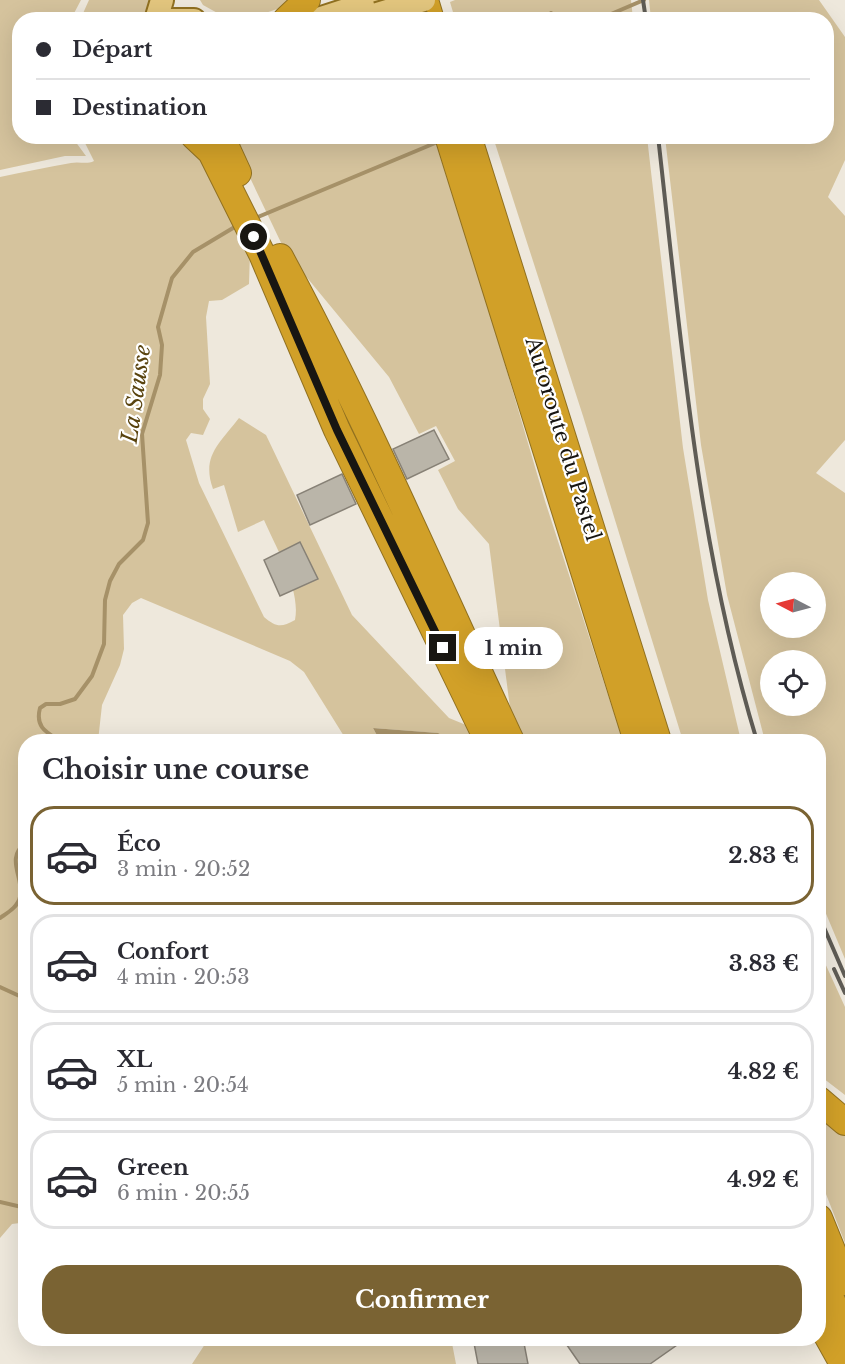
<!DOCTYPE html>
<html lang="fr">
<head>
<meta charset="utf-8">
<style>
	body { margin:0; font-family:"Libre Baskerville",serif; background:#f2f2f3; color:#2b2b33; height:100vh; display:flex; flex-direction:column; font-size:22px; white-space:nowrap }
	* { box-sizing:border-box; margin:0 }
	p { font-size:20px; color:#7c7c81 }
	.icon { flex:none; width:33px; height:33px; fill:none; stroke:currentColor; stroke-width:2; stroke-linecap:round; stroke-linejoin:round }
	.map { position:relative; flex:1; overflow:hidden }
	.details { position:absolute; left:18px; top:734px; width:808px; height:612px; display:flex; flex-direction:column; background:#fff; border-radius:24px; box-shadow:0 6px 24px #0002 }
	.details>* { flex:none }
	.top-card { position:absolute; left:12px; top:12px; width:822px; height:132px; border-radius:24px; box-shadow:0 6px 24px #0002; display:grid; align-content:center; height:132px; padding:0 24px; background:#fff }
	.needle { width:39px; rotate:276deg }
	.buttons { position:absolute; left:760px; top:572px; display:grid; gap:12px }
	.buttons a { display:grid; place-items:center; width:66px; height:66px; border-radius:50%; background:#fff; box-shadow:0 6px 24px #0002; font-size:30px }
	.end { position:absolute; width:27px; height:27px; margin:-14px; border:8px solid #181612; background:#fff; box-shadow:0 0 0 3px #fff }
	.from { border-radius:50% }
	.bubble { position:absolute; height:42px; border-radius:21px; background:#fff; box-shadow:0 6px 24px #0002; font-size:20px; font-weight:700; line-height:42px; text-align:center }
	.top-card b { display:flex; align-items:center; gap:21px; height:57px; font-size:22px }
	.top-card b+b { border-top:2px solid #e1e1e2 }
	.top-card i { width:15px; height:15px; background:#2b2b33 }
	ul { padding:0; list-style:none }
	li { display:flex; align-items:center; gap:18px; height:99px; margin:0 12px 9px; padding:0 12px; border:3px solid #e1e1e2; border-radius:24px }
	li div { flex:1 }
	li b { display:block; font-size:22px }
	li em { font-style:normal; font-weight:700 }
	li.active { border-color:#7a6333 }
	li>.icon { width:54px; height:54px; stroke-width:1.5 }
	h2 { padding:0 24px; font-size:27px; line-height:72px }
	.button { display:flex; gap:12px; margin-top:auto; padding:12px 24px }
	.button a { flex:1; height:69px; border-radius:24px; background:#7a6333; color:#fff; font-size:24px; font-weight:700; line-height:69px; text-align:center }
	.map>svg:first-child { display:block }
</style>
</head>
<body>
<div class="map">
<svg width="845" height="1364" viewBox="0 0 845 1364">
	<rect width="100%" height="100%" fill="#eee8dc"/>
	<path fill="#d5c39d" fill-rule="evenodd" d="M0,0h81l-10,19 -51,1v116l52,1 14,19h-21l-65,14z
		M89,0h64l-3,8 -10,11 -60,1z
		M200,0h88l-8,8 -32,11 -18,1 -27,-15z
		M455,0h176l2,19h-178l-5,-17z
		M649,0h170l26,37v123l-17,37 17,19v224l-29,33 29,20v466l-26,-62v-156h-54l-38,-146 -26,-150 -36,-308 161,-1v-116l-175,-1zM771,582h45v45h-45zM771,660h45v45h-45z
		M235,136l199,1 58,183 53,181 78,240h-97l-16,-33 -21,-164 -31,-35 -20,-39 17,-9 -19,-35 -17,8 -30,-57 -104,-126 -44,-92z
		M82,137h91l21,14 14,14 42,88 -1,31 -27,16 -13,1 -3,16 4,67 -7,15v10l7,10 -7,16 -12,-2 -5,7 13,43 65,134c12,10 17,11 31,3 6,-31 -19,-72 -31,-100l-26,12 -14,-47 -11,4c-12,-33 7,-46 26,-71l27,17 86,180 97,103 34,14 2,9h-34l-14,-8 -64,-5 7,13h-33l-43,-69 -14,-11 -149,-63 -9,5 -9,12 1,34 -4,16 -18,40 -4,36h-72l-1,488 -5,-6 -8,1 -12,14v-1061c24,-5 47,-10 71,-14 9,-2 15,2 23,-2z
		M493,137h154l36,311 25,152 33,141h-58l-100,-325z
		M819,950l26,57v88l-26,-20v-43l4,-1 -4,-10z
		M819,1107l26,24v112l-26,-67z
		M209,1338h242l5,26h-264z"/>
	<path fill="#a69168" d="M373,728l65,5 13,8h-71z"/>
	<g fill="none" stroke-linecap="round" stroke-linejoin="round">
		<path stroke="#a69168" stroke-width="4" d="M551,13l2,7
			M597,20l47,-20
			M253,219l187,-78
			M60,741c-14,-9 -25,-14 -20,-33l6,-4h14l15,-5 17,-23 12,-32 1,-44 5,-19 9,-17 24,-24 5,-17 -6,-89 18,-59 2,-30 -4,-18 14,-49 21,-26 45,-27
			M0,918c7,-5 18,-11 20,-21 5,-18 -16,-39 6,-54
			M0,987l26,12
			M0,1202l26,6"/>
	</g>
	<path fill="#bab5a9" stroke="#878176" stroke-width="1.5" d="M434,430l15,29 -42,20 -14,-30z
		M342,474l14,30 -46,21 -13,-30z
		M300,542l18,37 -38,17 -16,-36z
		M473,1338h50l5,26h-50z
		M562,1338h125l-37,26h-70z"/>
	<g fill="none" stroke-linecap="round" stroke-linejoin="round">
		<g stroke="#907020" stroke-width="26">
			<path id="major" d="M156,20l6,-20
				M170,20h24
				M315,20l62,-20"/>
		</g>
		<g stroke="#907020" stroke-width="28">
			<path id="highway" d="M425,0l6,20
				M286,20l21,-20
				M194,136l17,16 51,102 75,176 151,311
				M224,136l3,13 11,24
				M448,136l189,605
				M468,136l190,605
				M280,257c85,157 155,322 231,484
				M819,1100l26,22
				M819,1218l26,64
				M819,1271l26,60
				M819,1321l24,43"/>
		</g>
		<use href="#major" stroke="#e3c67e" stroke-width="22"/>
		<use href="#highway" stroke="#d1a028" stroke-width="26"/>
		<path stroke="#5f5c55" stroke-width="4" d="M643,0l3,20
			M658,136c23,203 39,409 99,605
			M819,916l26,60
			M834,969l11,24"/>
		<g stroke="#907020" stroke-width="26" stroke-linecap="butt">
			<path id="major-bridge" d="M377,14l47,-14"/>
		</g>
		<use href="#major-bridge" stroke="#e3c67e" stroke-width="22"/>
	</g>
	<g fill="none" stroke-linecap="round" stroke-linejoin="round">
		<path stroke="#181612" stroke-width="8" d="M254,237l83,193 106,218"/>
	</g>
	<g text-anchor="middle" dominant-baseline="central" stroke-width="4.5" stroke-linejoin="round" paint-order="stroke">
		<g font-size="21" fill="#181612" stroke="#fff">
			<text transform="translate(563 439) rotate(73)">Autoroute du Pastel</text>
		</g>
		<g font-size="22" font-style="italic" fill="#59430e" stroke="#fff">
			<text transform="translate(136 394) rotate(-82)">La Sausse</text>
		</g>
	</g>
</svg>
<div class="buttons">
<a><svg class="needle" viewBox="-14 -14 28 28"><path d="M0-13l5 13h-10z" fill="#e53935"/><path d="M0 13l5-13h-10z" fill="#7c7c81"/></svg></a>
<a><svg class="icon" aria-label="locate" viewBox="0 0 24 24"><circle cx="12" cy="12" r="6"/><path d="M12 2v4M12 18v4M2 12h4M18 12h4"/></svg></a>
</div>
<i class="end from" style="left:254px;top:237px"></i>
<i class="end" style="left:443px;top:648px"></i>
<div class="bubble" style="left:464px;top:627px;width:99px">1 min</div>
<div class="top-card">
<b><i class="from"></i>Départ</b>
<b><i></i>Destination</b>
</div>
<section class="details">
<h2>Choisir une course</h2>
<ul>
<li class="active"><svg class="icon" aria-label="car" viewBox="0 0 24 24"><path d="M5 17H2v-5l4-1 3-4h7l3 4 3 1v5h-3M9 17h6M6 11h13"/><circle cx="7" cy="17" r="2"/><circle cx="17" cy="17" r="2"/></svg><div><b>Éco</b><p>3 min · 20:52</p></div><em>2.83 €</em></li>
<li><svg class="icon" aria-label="car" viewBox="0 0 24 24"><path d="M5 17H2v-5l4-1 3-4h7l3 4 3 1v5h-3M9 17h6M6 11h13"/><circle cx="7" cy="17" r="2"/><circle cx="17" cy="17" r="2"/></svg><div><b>Confort</b><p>4 min · 20:53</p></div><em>3.83 €</em></li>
<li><svg class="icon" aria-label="car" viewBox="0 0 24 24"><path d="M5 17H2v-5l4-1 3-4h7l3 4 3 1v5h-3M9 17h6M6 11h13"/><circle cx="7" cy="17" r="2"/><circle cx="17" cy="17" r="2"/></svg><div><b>XL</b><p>5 min · 20:54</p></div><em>4.82 €</em></li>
<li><svg class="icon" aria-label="car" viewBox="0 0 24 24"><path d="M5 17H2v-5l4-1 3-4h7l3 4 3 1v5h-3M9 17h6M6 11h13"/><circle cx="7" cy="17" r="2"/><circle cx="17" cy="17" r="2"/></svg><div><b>Green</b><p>6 min · 20:55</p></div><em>4.92 €</em></li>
</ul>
<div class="button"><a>Confirmer</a></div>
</section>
</div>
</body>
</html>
